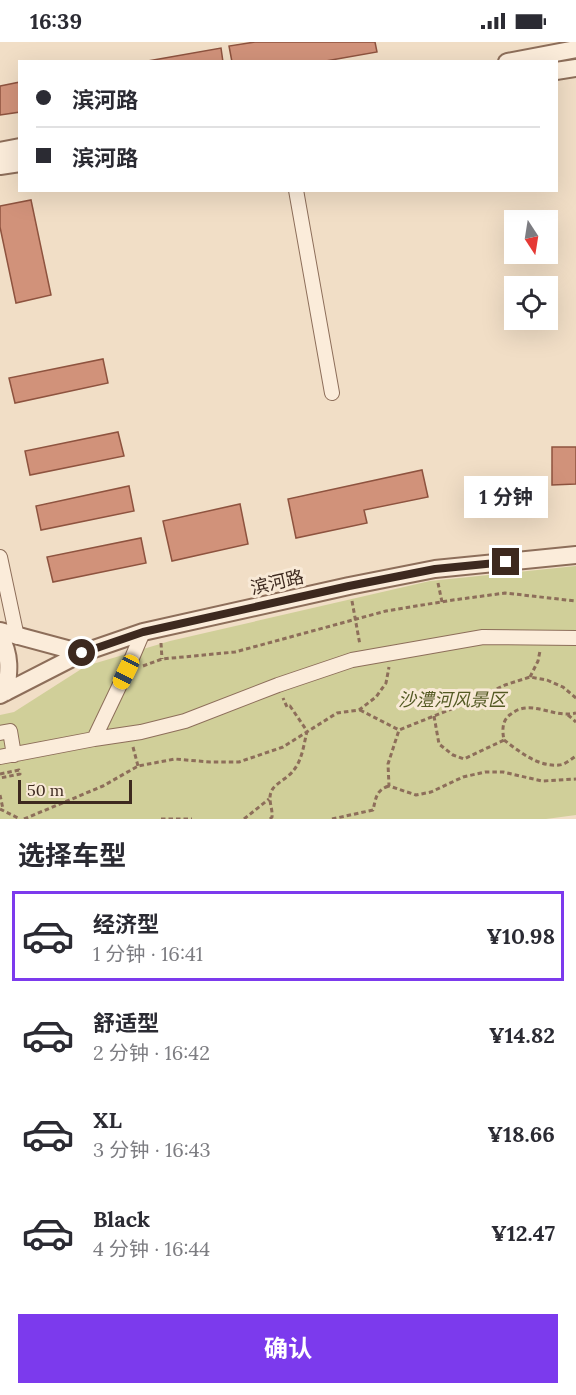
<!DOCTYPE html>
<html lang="zh">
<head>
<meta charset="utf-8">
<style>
	body { margin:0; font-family:Lora,"Noto Sans SC",serif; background:#f7f7f7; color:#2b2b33; height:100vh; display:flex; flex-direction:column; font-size:22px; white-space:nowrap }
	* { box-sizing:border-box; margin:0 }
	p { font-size:20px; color:#7c7c81 }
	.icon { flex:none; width:33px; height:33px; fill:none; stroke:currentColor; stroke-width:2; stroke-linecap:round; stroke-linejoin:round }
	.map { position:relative; height:777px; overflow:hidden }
	.drawer { display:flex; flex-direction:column; background:#fff; flex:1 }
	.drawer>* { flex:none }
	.top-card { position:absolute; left:18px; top:18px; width:540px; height:132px; border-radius:0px; box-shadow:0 6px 24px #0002; display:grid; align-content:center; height:132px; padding:0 18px; background:#fff }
	.needle { width:39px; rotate:168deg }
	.tools { position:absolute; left:504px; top:168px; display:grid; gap:12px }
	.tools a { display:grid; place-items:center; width:54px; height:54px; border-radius:0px; background:#fff; box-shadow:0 6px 24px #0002; font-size:30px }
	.scale { position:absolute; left:18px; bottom:15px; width:114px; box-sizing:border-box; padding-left:6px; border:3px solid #3d291f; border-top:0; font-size:16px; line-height:21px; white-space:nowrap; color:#3d291f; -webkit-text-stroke:4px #f8e9d6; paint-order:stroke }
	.end { position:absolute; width:27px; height:27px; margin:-14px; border:8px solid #3d291f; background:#fff; box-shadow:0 0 0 3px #fff }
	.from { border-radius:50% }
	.bubble { position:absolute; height:42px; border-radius:0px; background:#fff; box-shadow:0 6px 24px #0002; font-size:20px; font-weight:700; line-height:42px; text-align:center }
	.car { position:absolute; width:18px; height:36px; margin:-18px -9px; border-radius:8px; box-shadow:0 0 4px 2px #0007; background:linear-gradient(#f5c518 24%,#345 0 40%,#f5c518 0 76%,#345 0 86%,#f5c518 0) }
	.top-card b { display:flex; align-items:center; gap:21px; height:57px; font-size:22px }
	.top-card b+b { border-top:2px solid #e1e1e2 }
	.top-card i { width:15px; height:15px; background:#2b2b33 }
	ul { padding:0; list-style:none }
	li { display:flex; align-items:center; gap:18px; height:90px; margin:0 12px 9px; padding:0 6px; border:3px solid transparent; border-radius:0px }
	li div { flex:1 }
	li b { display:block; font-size:22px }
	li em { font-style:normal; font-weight:700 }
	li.on { border-color:#7c3aed }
	li>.icon { width:54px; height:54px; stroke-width:1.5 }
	h2 { padding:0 18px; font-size:27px; line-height:72px }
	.cta { display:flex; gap:12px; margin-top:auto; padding:12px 18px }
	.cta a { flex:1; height:69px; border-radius:0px; background:#7c3aed; color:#fff; font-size:24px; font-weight:700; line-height:69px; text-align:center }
	.status { display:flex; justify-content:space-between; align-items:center; height:42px; padding:0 30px; background:#fff; direction:ltr }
	.status svg { height:16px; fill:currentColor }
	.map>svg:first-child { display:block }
</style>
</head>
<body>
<div class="status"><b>16:39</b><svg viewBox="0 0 49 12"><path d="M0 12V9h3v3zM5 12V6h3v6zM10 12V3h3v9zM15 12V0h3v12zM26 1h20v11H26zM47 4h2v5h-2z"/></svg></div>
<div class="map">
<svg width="576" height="777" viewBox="0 0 576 777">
	<rect width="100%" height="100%" fill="#f1dec6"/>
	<path fill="#d0cf99" d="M576,524v249l-30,4h-546v-104l14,-3 72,-46 84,-25 260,-60z"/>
	<path fill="#d1927a" stroke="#8e533f" stroke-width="1.5" d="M255,0h120l2,10 -57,10h-88l-3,-16z
		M221,6l2,14h-81z
		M20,40v30l-20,3v-29z
		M31,158l20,95 -35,8 -16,-76v-21z
		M103,317l5,24 -93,20 -6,-25z
		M118,390l6,24 -94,19 -5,-24z
		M552,405h24v37l-24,1z
		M422,428l6,27 -64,13 3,13 -71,15 -8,-39z
		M129,444l5,25 -93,19 -5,-24z
		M240,462l8,40 -76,17 -9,-40z
		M141,496l5,25 -93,19 -6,-25z"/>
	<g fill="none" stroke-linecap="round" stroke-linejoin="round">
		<g stroke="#8d6e5a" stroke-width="16">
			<path id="minor" d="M296,148l36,203
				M0,515l17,80
				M0,691l10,-2 4,24
				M94,697l32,-67 17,-40
				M0,715l94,-18 47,-7 44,-11 93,-36 74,-25 131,-23 93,1"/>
		</g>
		<g stroke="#8d6e5a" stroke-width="20">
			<path id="tertiary" d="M507,20l69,-13
				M556,29l20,-3
				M0,109l20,-4
				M0,124l20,-3
				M0,589l82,22
				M0,594c11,19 9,36 6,56
				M0,653l82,-42 61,-21 206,-46 86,-17 141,-14"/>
		</g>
		<path stroke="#8d6e5a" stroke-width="3" stroke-dasharray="4.5 3" stroke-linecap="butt" d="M438,541l4,19
			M352,559l8,44
			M161,601l1,16
			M143,624l19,-7 73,-7 151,-41 67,-11 52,-7 71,8
			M530,635l8,-16 2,-10
			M576,656l-13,-11 -16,-7 -17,-3 -25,8 -36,17 -70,28 -11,34 1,22 27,9 15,-3 32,-15 22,-5h18l39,9 34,-2
			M360,668l39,20
			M568,673l8,7
			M434,674l5,28 14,11 11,4 40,-19c-2,-10 -2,-20 7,-26 20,-16 43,5 65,-1
			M504,698c16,12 34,27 55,25 6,0 12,-6 17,-9
			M133,705l5,19
			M0,732l19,-4 1,4 -20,4
			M0,753l3,14
			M0,767l20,10
			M24,777l79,-33 35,-20 37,-7 35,3h29l44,-15 54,-34 22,-3 17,-13 10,-14 3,-16
			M161,777h31
			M244,777l25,-20
			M270,777l2,-2c1,-9 -5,-18 0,-27 4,-7 16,-12 21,-19 9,-10 11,-27 14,-40l-17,-25 -3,1 -4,-9
			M332,777l41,-9c3,-12 3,-20 16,-24"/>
		<use href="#minor" stroke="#fbecda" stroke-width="14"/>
		<use href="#tertiary" stroke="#fbecda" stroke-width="16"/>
	</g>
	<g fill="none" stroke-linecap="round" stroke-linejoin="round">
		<path stroke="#3d291f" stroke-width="8" d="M82,611l61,-21 206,-46 86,-17 71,-7"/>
	</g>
	<g text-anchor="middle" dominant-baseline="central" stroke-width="6" stroke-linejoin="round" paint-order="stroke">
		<g font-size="18" fill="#3d291f" stroke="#f8e9d6">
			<text transform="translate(277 540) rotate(-13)">滨河路</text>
		</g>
		<g font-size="18" font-style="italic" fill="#545a24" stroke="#f8e9d6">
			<text x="452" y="657">沙澧河风景区</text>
		</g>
	</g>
</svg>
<div class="tools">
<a><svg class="needle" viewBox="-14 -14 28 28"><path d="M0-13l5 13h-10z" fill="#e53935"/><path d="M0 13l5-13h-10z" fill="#7c7c81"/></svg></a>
<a><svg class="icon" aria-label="locate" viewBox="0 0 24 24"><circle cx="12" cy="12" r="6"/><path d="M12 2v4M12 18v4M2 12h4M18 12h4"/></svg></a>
</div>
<div class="scale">50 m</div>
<i class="end from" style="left:82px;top:611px"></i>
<i class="end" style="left:506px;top:520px"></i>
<div class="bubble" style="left:464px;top:434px;width:84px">1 分钟</div>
<i class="car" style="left:126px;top:630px;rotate:206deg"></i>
<div class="top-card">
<b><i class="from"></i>滨河路</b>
<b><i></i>滨河路</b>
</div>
</div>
<section class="drawer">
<h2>选择车型</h2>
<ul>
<li class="on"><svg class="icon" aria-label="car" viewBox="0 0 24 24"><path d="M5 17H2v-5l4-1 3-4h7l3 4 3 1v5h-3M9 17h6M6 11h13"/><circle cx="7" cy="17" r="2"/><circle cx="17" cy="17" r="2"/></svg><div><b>经济型</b><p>1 分钟 · 16:41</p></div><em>¥10.98</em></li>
<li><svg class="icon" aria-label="car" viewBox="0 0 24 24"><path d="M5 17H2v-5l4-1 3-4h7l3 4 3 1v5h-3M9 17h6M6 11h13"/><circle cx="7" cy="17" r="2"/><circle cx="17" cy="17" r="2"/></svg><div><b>舒适型</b><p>2 分钟 · 16:42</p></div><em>¥14.82</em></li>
<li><svg class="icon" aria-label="car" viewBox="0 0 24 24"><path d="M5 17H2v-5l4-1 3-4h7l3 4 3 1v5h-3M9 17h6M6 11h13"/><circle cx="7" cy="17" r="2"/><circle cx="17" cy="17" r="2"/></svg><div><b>XL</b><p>3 分钟 · 16:43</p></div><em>¥18.66</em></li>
<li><svg class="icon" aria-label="car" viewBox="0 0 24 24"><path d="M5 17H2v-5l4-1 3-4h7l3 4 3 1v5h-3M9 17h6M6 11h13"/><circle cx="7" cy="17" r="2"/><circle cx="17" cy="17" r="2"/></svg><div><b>Black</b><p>4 分钟 · 16:44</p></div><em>¥12.47</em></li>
</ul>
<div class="cta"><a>确认</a></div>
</section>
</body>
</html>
